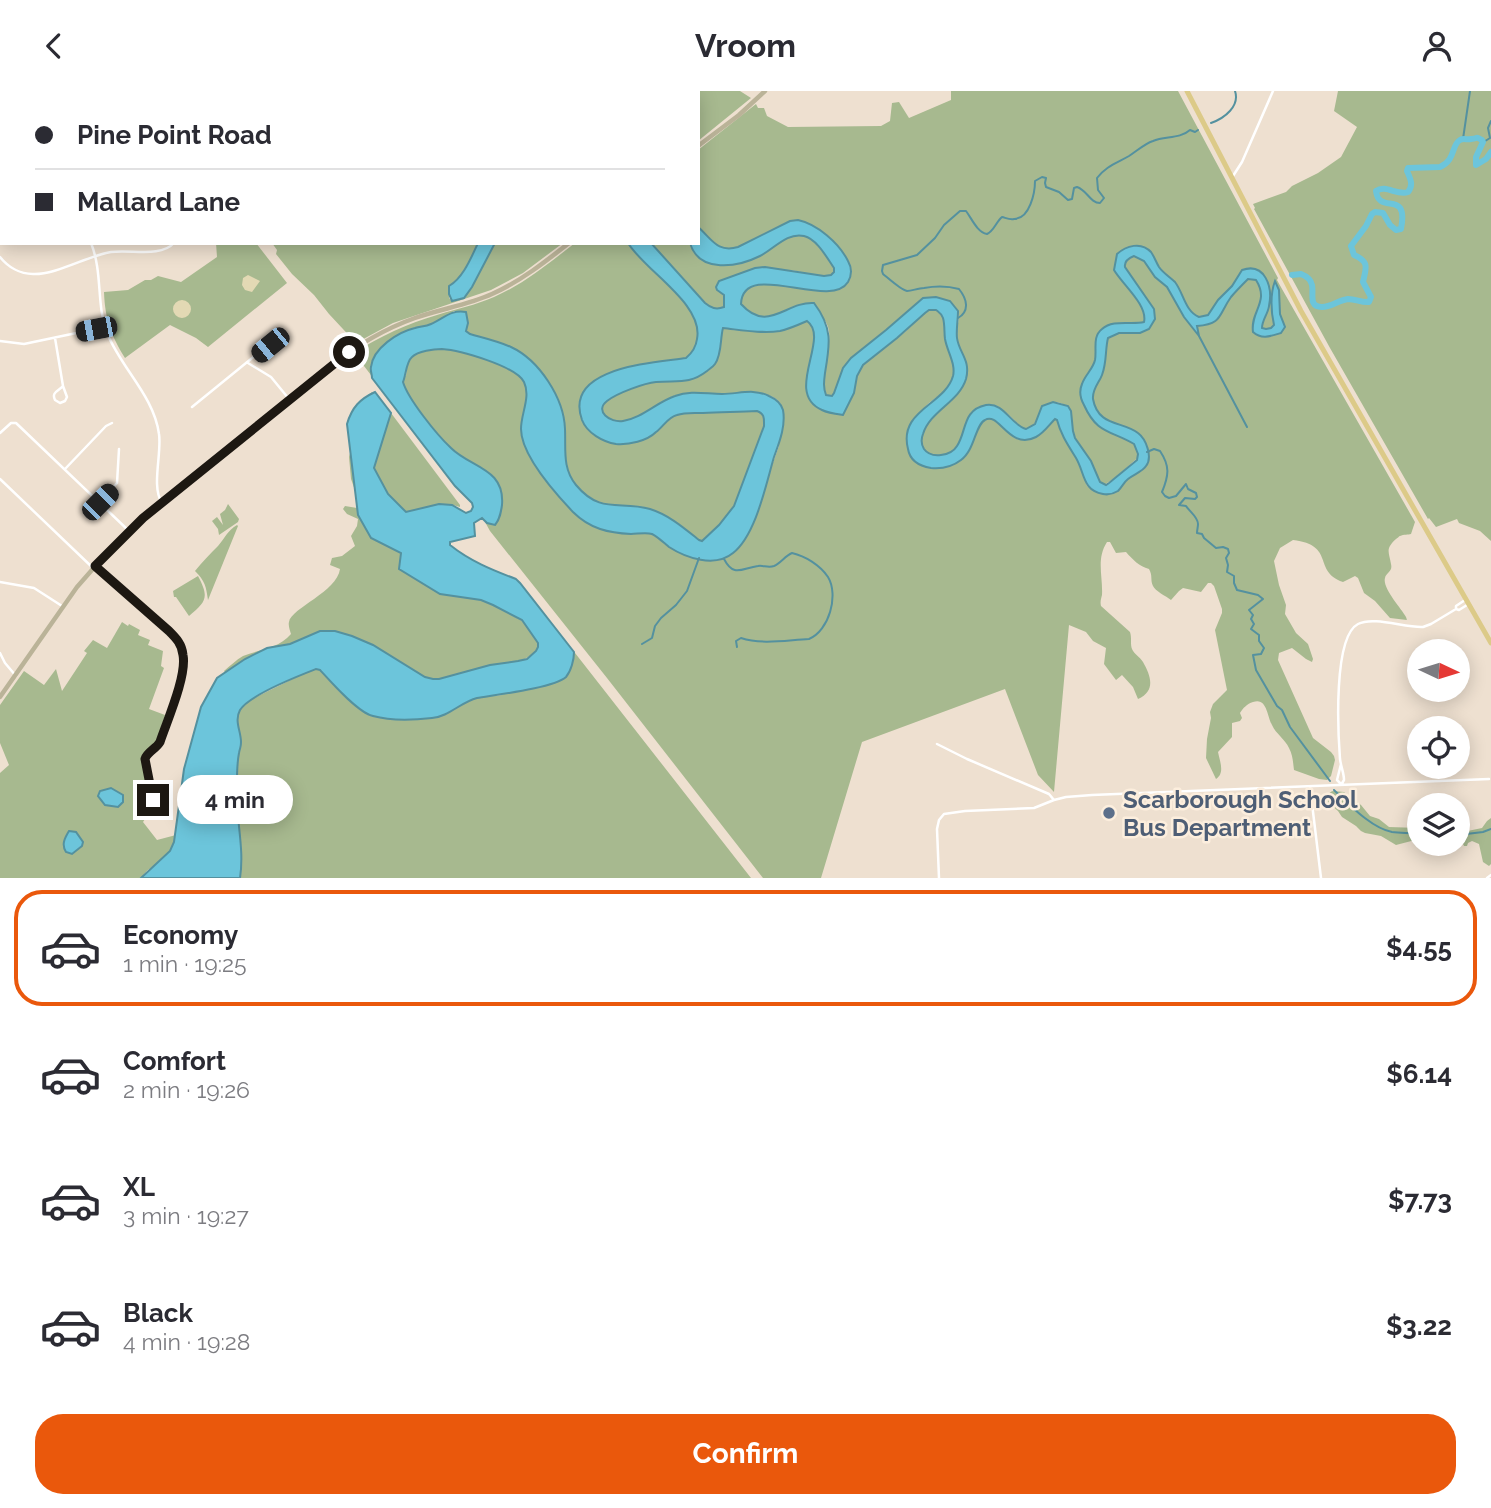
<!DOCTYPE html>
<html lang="en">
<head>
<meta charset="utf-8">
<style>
	body { margin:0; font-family:Raleway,sans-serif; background:#f2f2f3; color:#2b2b33; height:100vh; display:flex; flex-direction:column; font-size:26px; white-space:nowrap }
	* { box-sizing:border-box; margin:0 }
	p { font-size:23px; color:#7c7c81 }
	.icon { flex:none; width:38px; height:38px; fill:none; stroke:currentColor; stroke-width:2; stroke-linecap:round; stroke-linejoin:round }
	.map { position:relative; height:787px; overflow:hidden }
	.panel { display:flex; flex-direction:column; background:#fff; flex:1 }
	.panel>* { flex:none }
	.banner { position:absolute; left:0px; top:0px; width:700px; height:154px; box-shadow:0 4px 18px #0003; display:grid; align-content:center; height:154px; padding:0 35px; background:#fff }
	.needle { width:46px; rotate:94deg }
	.fabs { position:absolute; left:1407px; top:548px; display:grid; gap:14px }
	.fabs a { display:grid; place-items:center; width:63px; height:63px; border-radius:50%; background:#fff; box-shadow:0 4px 18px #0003; font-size:35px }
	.end { position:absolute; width:32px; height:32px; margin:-16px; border:9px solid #1d1812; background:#fff; box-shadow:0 0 0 4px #fff }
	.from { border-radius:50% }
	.bubble { position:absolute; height:49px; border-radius:24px; background:#fff; box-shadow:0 4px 18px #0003; font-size:23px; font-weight:700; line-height:49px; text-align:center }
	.car { position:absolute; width:21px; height:42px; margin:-21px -10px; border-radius:9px; box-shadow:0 0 5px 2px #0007; background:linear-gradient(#222 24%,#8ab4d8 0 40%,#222 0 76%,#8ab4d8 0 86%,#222 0) }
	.banner b { display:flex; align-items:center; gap:24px; height:66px; font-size:26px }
	.banner b+b { border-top:2px solid #e1e1e2 }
	.banner i { width:18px; height:18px; background:#2b2b33 }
	ul { padding:12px 0 0; list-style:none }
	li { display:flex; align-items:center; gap:21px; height:116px; margin:0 14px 10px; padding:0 21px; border:4px solid transparent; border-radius:28px }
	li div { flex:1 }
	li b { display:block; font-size:26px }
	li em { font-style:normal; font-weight:700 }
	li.active { border-color:#ea580c }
	li>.icon { width:63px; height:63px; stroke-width:1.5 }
	.primary-button { display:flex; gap:14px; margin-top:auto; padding:14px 35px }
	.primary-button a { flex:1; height:80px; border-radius:28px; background:#ea580c; color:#fff; font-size:28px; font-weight:700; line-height:80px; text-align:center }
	header { display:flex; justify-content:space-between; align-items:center; height:91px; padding:0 35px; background:#fff; font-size:32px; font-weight:700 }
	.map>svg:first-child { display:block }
</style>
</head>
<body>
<header><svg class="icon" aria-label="back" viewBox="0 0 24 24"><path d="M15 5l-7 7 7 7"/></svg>Vroom<svg class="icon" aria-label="person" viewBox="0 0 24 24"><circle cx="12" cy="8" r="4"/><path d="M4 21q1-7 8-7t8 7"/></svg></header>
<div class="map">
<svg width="1491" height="787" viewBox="0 0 1491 787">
	<rect width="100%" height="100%" fill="#eee0d0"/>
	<path fill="#a7b98f" d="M150,0h409l-1,2h-406z
		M572,0h168l11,7 -53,43v-48h-127z
		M951,0h227l100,187 -1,2 5,9 133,233 -4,12c-3,1 -7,0 -11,2 -1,0 -2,2 -4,3 -11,10 -7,13 -5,25 2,8 -5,8 -6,14 -3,10 16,30 21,39l1,3 -17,-2 -15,-17 -11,-8 -6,-15 -3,-2 -12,6c-31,-11 -7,-37 -50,-42l-13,8 -6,13 5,24 7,20 -1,9 11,19 12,11 5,15 -1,3 -6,-3 -14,-11 -13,5 -1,7 35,78 18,14 3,4 1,4 -4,16 -4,4 -8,-1 -25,-9c-1,-7 -1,-15 -5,-22 -4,-9 -13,-14 -17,-23 -5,-9 -5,-28 -19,-23 -6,2 -10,6 -13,11l2,5 -2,3 -8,2v14l-14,15c2,10 7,21 -2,27l-10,-21 1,-19 4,-21 -1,-6 3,-8 14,-14 -12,-60 7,-17v-4l-8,-23 -3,-3h-3l-7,9 -18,-4 -4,3 -8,9c-5,-4 -16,-9 -18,-14 -3,-6 0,-10 -4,-17 -10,-3 -16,-9 -23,-17l-10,1 -6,-11h-3c-11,17 -4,34 -5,53 -1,4 -2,7 -1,11l29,26c2,6 0,12 2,17 2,5 8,8 11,13 8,14 13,29 -5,37l-5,-12 -11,-12 -6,5 -12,-16 2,-16 -13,-7 -7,-9 -17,-7 -15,167 -16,-17 -33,-86 -143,53 -41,136h-58l-156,-200 -117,-147 -5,-9 8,3 -3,-8 5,-2 3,5c1,-13 2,-27 -5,-38 -7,-11 -21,-14 -31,-21 -23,-17 -37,-46 -55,-67l-4,-10 2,-7 -3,-2 4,1c1,-7 -1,-16 5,-20 6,-4 24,-7 31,-7 20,0 72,17 83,33 11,16 -4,34 -2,52 1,12 7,24 14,34 4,4 8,6 12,11 7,10 15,20 23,29 2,3 4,6 6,8 19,17 53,21 76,15 11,11 22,19 36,24 53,21 67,-51 77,-88l2,-1 2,2 8,-22 -1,-2 5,-23 -1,-2c7,-36 -46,-24 -64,-24 -14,0 -31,-3 -44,1 -13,4 -38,31 -49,31 -13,0 -26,-11 -25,-23 6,-3 12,-9 18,-12 12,-6 28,-12 41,-14 5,-1 11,1 17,0 17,-2 39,-10 43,-29 2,-7 1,-15 1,-22l4,-4c20,3 34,10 56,6l1,2 26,-10c8,6 8,11 7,20 -1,7 -1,15 -2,22 -1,4 -3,7 -4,11 -6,26 11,36 33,41 5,-7 11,-15 13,-23 3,-9 2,-18 7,-25 11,-16 31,-23 45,-36 8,-8 13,-18 23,-21 2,-1 8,-1 10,0 9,5 5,21 7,30 1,13 13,27 6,41 -7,13 -16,15 -26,25 -14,13 -28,40 -8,55 5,5 13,5 19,5 43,1 33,-43 54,-50 12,7 18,20 32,24l15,-5 18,-19 3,3 1,12 9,13 2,5 11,13 5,24c7,3 13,9 21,8 12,-1 14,-12 22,-18 5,-3 11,-4 15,-9 4,-5 4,-11 3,-17 -15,10 -28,26 -44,35 -8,-6 -8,-14 -13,-23 -5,-11 -16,-20 -19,-33 -1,-7 2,-16 -3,-21 -4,-4 -11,-6 -15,-6 -17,2 -10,23 -30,27 -10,-7 -17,-19 -29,-23 -14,-4 -24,7 -29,19 -7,15 -3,28 -24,31 -8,1 -14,0 -20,-5 -16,-28 34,-45 42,-71 6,-18 -6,-26 -8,-41 0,-9 4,-19 2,-27 -1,-5 -7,-9 -11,-11 -23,-12 -42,13 -56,28 -12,12 -31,18 -42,32 -9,12 -9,27 -18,38 -4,-2 -6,-2 -8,-7 -6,-14 11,-45 5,-65 -2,-6 -5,-9 -9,-13 -3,-5 -2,-6 -7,-8 -8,-3 -19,4 -27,4 -10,13 -24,7 -37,1 -6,-3 -10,-4 -14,-9 5,-7 14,-18 23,-21 23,-7 67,24 88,3 14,-14 -5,-30 -14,-41 -23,-28 -34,-23 -64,-8 -9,5 -19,8 -28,14 -4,1 -8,2 -12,2 -12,-1 -22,-16 -29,-24v-77l58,-46 2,4h6l3,8 21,11 93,-1 9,-5 2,-18 7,-1 10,16 42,-18z
		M1338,0h153v450l-11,-10 -21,-8 -2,-4 -21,8 -7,-9 -1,1 -98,-171 -76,-139 1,-1 -2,-4 33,-12 6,-6 26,-13 23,-16 16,-30 -23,-16z
		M791,144h16l10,10 18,22v7l-15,4 -23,-7 -31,-3h-11l-9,4 -22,36c-9,2 -12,1 -19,-4l-59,-61h45l7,14z
		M216,152h40l31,40 -79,64 -12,-9 -26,-13 -45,33c-14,-23 -20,-39 -21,-66l24,-2 17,-10h6l7,-4 23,6 36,-25z
		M272,152h207l-6,13 -24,38v4l3,3 11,-3 6,-6 3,-10 23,-39h68l-40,30 -32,17 -98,33 -37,20 -27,-29 -15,-19 -22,-21 -16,-20 1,-4z
		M575,152h55l46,49 22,28 1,22 -5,14 -74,15 -34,54 83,-7 10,-5 65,-2 2,-1h10l6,3 3,4c-4,26 -25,87 -42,107 -6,7 -15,12 -22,18l-23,-19 -75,-17 -21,-14 -10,-10 -6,-14 -2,-49 -6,-21 -92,-64 -9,-23h-3l-80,68 -20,-26c26,-17 53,-29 83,-38 19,-6 39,-10 57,-18 30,-13 55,-34 81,-54z
		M372,301l3,4 -22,20 49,134 63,43 34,14 23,14 14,16 4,11c-9,7 -15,13 -27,14l-75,19 -146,-37 -9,2 -56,29 -3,-4c6,-5 12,-11 19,-15 17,-7 35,-7 48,-22 -1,-3 -3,-9 -2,-12 2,-14 48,-30 51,-53l-10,-4 2,-7 10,-2 13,-10 -4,-10 6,-10 1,-7 -11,-5 -4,-5 2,-3 12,2 -1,-15 -5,-14 -2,-22 2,-7v-37l5,-8z
		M391,322l69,92v2l-7,-2 -47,7 -18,-18 -14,-26z
		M228,413l11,15 -1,3 -19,13 -1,-6 -6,-8 5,-4 6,8 -3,-11 5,-4z
		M237,434l1,1 -30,74c-2,-14 -3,-19 -13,-29 7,-9 15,-17 23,-25 7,-8 9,-15 19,-21z
		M198,485c11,21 9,25 -9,40l-13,-19h-2l-1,-6z
		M122,531l6,4 1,-2 11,6 -2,5 12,5 -2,5 15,6 -2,15 3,2 -15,41 16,6 -9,28 -14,15 5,31 -2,9 3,6 6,1 -11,17 14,18 19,-5c-1,5 -1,13 -4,17 -7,13 -24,12 -30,26h-142v-105l9,-8 -9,-22v-38l24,-34 20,14 12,-16 6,22 25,-38 -3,-2 9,-11 14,8z
		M568,553l183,234h-511l-4,-63 2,-59 2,-13 -3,-21 1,-10 12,-12 65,-32 155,30 32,-3 71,-43z
		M1333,700l11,1 17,13 9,11 9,3 10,8 30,1v11l-23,6 -15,-9 -16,-3 -4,-2 -5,-5 -14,-9 -4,-6 -10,-9c0,-6 -1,-9 5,-11z
		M1491,727v46l-2,2 -6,-4 -4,-18 -7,-3 -4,2 -1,3h-3l-6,-13 24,-5 5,-7z"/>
	<path fill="#e3d9b4" d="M248,184l12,6 -8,11 -7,-2 -3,-5 1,-7z
		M173 218a9 9 0 1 1 18 0a9 9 0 1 1-18 0Z"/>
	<path fill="#6cc5db" stroke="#54919f" stroke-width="2" d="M798,129c19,4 41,23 50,41 4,7 4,14 0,21 -18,29 -105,-24 -107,22 27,30 45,-3 73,-1 19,25 16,41 11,70 -1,8 -2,14 1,22l6,1 2,-3 9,-25 8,-10 35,-28 37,-32 13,-1 14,4 8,10c0,9 -2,19 -1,27 2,15 14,22 9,41 -7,23 -36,32 -43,55 -2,5 -2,10 1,15 7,10 27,7 33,-3 10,-15 5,-36 29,-41 18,-3 25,20 40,24l9,-5 7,-18 11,-4 15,4 3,5 2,20 2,7 16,23 9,21 6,3 3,-2 28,-23 1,-6 -4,-10c-24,-14 -37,-10 -50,-39 -4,-7 -5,-14 -2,-21 3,-9 11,-15 13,-24 2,-11 -3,-23 7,-31 11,-10 29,-4 42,-7 4,-17 -22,-38 -30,-52l3,-16c9,-8 24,-13 34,-2 3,4 5,10 8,15 4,6 11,10 16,15 9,12 10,29 24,35l9,-2 10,-15 14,-14 10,-16c23,-8 31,17 27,36 -1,8 -7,14 -7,22l4,1 5,-1 3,-3c-3,-13 -4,-31 1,-44l4,9 1,24 5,13 -4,6c-10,3 -19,7 -28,-1 -3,-21 17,-30 3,-52l-8,-1c-6,6 -12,12 -17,18 -13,18 -8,27 -34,29l2,10 -15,-19 -17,-30 -12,-10 -11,-16 -10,-5c-5,2 -10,5 -9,11l29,42 1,10 -6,10 -9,4h-21l-11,5c-3,12 -1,24 -6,37 -3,8 -10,14 -9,24 5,28 30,22 45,34 8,6 15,24 8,33 -4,6 -12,8 -18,13 -4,3 -6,8 -10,12 -5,3 -10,4 -15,3 -21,-4 -18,-21 -27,-36 -8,-13 -15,-23 -19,-38l-2,-1c-6,6 -11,14 -19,18 -27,14 -37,-26 -51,-17 -10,5 -10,30 -24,40 -9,7 -19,9 -30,8 -12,-2 -21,-7 -23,-19 -10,-39 37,-44 45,-73 3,-12 -6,-25 -8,-37 -1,-7 0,-14 -2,-21 -2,-5 -3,-5 -7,-8h-7l-4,3 -28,25 -34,27 -6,11 -3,17 -11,22c-7,-1 -15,-2 -21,-5 -39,-17 9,-72 -15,-89 -9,4 -18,8 -27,10 -19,3 -39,-1 -57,-3 -3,11 -1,26 -8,36 -2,3 -6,5 -8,7 -18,14 -30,9 -51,11 -11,1 -39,11 -49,19 -13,10 3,22 16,20 19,-3 34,-19 52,-25 16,-6 31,-2 47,-2 17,0 31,-6 47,2 7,3 12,7 14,14 3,16 -4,33 -9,47 -8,27 -18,78 -41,96 -18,15 -47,5 -64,-6 -5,-4 -11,-10 -17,-13 -6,-2 -15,0 -21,0 -22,-1 -41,-5 -58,-22 -18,-19 -52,-57 -52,-83 0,-16 10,-32 3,-47 -8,-16 -65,-32 -82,-33 -8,0 -24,2 -30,8 -6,5 -6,18 -9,25 5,17 34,53 48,66 20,20 54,20 51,57 -1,7 -2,14 -7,20l-8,-2 -5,-5 -8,5 1,13 -25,6v3c20,16 42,25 66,34l4,4 54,69c0,8 -3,19 -8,25 -12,11 -72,18 -89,21 -16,4 -29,19 -45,20 -18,2 -41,3 -59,-2 -15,-3 -42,-34 -53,-46l-4,-1c-18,7 -67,26 -76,41 -6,11 1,21 1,32 0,6 -1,5 -2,11 -3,15 -2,33 -2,49 1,26 7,50 3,76h-99l29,-27 4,-9 10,-73 17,-62 16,-29 28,-19 22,-11 23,-4 30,-13h15l17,5 21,9 52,32 8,2h6l51,-14 28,-4 9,-2 9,-8 2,-4v-4l-16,-23 -29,-15 -12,-5 -41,-6 -41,-25 2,-16 -30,-15 -13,-23 -11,-91c5,-17 13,-25 28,-32l16,21 -17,55 14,26 18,18 33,-8 13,1 14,8 5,-2 2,-4 -1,-4 -17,-17 -83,-108c0,-4 -2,-8 -1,-11 2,-19 27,-35 44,-39 5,-2 10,-1 16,-4 12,-5 20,-15 35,-12l2,11 -2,8 4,3c14,4 28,7 41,13 28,13 53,51 54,82 1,20 -3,39 11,56 25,30 44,15 74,24 19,6 34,19 49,31l3,1 17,-16 15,-19 30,-80c0,-7 1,-12 -7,-15 -18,1 -36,1 -54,2 -8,0 -18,-1 -26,2 -9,2 -14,12 -21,17 -9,9 -27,13 -40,12 -13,-2 -29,-11 -34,-24 -19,-53 71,-57 104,-62 6,-5 10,-11 11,-19 7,-35 -52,-68 -69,-96h23l54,60c6,5 11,7 19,4v-12l-7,-5 -1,-3 3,-6 36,-13 10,-1 59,9 7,-1 3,-3v-4c-7,-10 -17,-29 -30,-32 -17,-4 -30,13 -44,20 -22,11 -61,18 -70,-13h8v-16c14,12 19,26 40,20l52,-26z
		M478,152h17l-23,44 -8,11 -12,3 -3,-7v-8c14,-8 22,-28 29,-43z
		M111,697l12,7v7l-5,5 -13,-2 -7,-9 2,-5z
		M69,740l7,1 7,10 -1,4 -10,8 -6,-2c-5,-8 -1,-14 3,-21z"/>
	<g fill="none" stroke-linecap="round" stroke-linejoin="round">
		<path stroke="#54919f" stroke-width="2" d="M1211,32c14,-5 29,-17 24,-32
			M1463,48l7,-48
			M1482,52l8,-5 -2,-10 3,-7
			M958,227c12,-7 9,-19 1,-29 -11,-3 -24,-3 -35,-1 -6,0 -12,3 -17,3 -6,-1 -19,-13 -24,-17l-1,-3 1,-6 34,-10 18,-17 9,-13 16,-14h6c6,8 11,21 21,23 7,-3 9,-12 15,-17 4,1 8,3 12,2 16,0 21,-27 21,-38l7,-4 4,1 -1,5 1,4 13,5 9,8 4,-1 2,-11 3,-1c10,3 13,16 23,16l4,-5 -6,-8 -1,-12c9,-12 20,-15 32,-22 8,-5 15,-12 24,-15 12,-5 27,-2 37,-11l5,2 3,-2
			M1199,245l48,91
			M1147,361l7,-3 6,2c10,15 9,24 2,41l3,4 4,2 7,-2 10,-12 2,5 8,4 1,4 -2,2 -10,-1 -6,7 7,1c3,5 12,11 12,18 0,3 -1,6 -1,9l5,1 2,4 12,10 7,-1 5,2 1,4 -3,5 2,7 -1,7 7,4v7l3,7 21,5 5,4 -14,11 4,5 -2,4 3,5 -3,5 8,6v6l5,7 -3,6 -8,1 3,15 21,36 5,4 8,17 40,54
			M724,468c10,19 18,9 34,7 5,-1 10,2 16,0 7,-3 11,-10 18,-13 13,3 28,12 36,24 11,18 1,54 -19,62 -22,1 -47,6 -68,-1l-5,3 1,6
			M642,553l10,-6 3,-12 6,-8 15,-13 11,-14 12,-33
			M1334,699c15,14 37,38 58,42 9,1 18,1 27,2
			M1458,744l25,-3 8,-3"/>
		<path stroke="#6cc5db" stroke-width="6" d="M467,2v-2
			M532,2v-2
			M1292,184l9,-1c5,2 10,6 11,11 2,9 -4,22 10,22 9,0 17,-7 26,-8 8,0 14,4 21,3l2,-5 -8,-15c3,-14 7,-20 -9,-27l-3,-9 15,-20 6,-12 3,-2 8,1 7,12 6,5 5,-1c8,-41 -22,-13 -25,-38 10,-7 21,5 32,1 6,-7 2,-14 -1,-21l1,-3 32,-1c16,-7 11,-22 20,-27 3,-2 7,0 11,-1 10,-1 2,-3 11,1l1,2 -7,15v8l10,-6 5,-7"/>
		<path stroke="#fff" stroke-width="2.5" d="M48,0v2
			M1233,85l9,-14 31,-71
			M0,109l2,-1
			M91,152c12,30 5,61 16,90 14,35 47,63 52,101 3,19 -8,53 3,69
			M0,166c8,10 20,17 33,17 23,1 54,-18 78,-22 20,-3 49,6 63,-9
			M55,247l8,48
			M0,250l24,3 81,-17
			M248,272l23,14 18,22
			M63,295l4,11 -2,4 -5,2 -5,-3c-4,-8 4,-9 8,-14z
			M192,316l92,-75
			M0,342l11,-10h5l113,108
			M65,378l41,-43 6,-3
			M0,388l93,89
			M100,411l17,-19 2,-34
			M95,475l74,65c7,7 13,14 14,24 4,21 -16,66 -23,87 -4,7 -13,10 -15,17l8,41
			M0,491l34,6 28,18
			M1456,518v-3l9,-6
			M0,562l5,10 11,13
			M937,653l30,15 82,35 5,6 12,-3 26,-2 397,-16
			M1340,692l-3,-3 4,-16
			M1341,694l3,-5c0,-7 -3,-13 -4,-21 -2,-26 -7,-122 18,-135 16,-8 47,4 65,3l8,-3 25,-15 3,1 8,-5
			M1310,696l11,91
			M939,787l-2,-49 2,-9 5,-6 21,-3 69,-3 20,-8
			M1487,787l4,-3"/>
		<path stroke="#bab398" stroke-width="4.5" d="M698,55l41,-31 26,-24
			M0,606l77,-110 29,-33 23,-23 201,-165c26,-20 54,-37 85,-48 25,-9 53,-13 77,-24 29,-13 53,-32 77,-51"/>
		<path stroke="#dcca88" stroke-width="5" d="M1187,0l114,220 190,332"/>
	</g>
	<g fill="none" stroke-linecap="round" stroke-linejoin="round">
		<path stroke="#1d1812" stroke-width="9" d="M153,709l-8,-41c2,-7 11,-10 15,-17 7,-21 27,-66 23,-87 -1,-11 -7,-17 -14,-24l-74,-65 48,-48 206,-166"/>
	</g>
	<circle fill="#5c6f8a" stroke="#fceedd" stroke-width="2.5" cx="1109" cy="722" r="7"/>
	<g text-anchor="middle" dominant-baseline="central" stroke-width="5" stroke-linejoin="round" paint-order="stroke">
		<g font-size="24" font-weight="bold" fill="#4e5e75" stroke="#fceedd" text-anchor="start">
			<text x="1123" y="708">Scarborough School<tspan x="1123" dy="28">Bus Department</tspan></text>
		</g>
	</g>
</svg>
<div class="fabs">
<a><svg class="needle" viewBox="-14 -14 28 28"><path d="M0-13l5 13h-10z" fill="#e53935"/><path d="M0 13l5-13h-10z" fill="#7c7c81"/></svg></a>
<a><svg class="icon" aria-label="locate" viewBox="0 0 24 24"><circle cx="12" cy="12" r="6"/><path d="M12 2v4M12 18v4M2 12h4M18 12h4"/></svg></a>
<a><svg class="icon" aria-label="layers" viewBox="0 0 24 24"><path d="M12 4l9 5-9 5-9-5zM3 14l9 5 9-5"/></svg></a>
</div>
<i class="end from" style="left:349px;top:261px"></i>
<i class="end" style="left:153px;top:709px"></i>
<div class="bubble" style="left:177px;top:684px;width:116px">4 min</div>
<i class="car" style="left:96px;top:238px;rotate:259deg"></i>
<i class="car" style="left:270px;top:254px;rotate:231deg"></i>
<i class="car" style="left:100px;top:411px;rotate:45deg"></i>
<div class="banner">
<b><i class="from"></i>Pine Point Road</b>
<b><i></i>Mallard Lane</b>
</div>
</div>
<section class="panel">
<ul>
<li class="active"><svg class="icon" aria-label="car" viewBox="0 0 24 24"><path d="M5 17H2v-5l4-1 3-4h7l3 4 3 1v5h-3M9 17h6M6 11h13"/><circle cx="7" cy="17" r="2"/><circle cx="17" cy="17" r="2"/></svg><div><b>Economy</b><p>1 min · 19:25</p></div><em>$4.55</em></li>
<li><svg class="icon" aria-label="car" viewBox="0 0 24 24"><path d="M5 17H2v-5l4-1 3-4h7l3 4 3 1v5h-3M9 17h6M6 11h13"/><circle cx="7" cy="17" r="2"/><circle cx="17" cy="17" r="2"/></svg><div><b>Comfort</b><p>2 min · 19:26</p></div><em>$6.14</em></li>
<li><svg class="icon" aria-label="car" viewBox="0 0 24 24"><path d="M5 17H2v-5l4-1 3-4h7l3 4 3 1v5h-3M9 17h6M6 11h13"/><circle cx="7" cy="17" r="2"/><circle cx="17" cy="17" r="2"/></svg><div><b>XL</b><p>3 min · 19:27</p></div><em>$7.73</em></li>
<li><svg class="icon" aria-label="car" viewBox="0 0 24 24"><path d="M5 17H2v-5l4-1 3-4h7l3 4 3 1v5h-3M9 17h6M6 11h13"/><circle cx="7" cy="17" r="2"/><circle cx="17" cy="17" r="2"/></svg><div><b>Black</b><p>4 min · 19:28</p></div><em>$3.22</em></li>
</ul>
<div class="primary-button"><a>Confirm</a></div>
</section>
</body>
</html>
